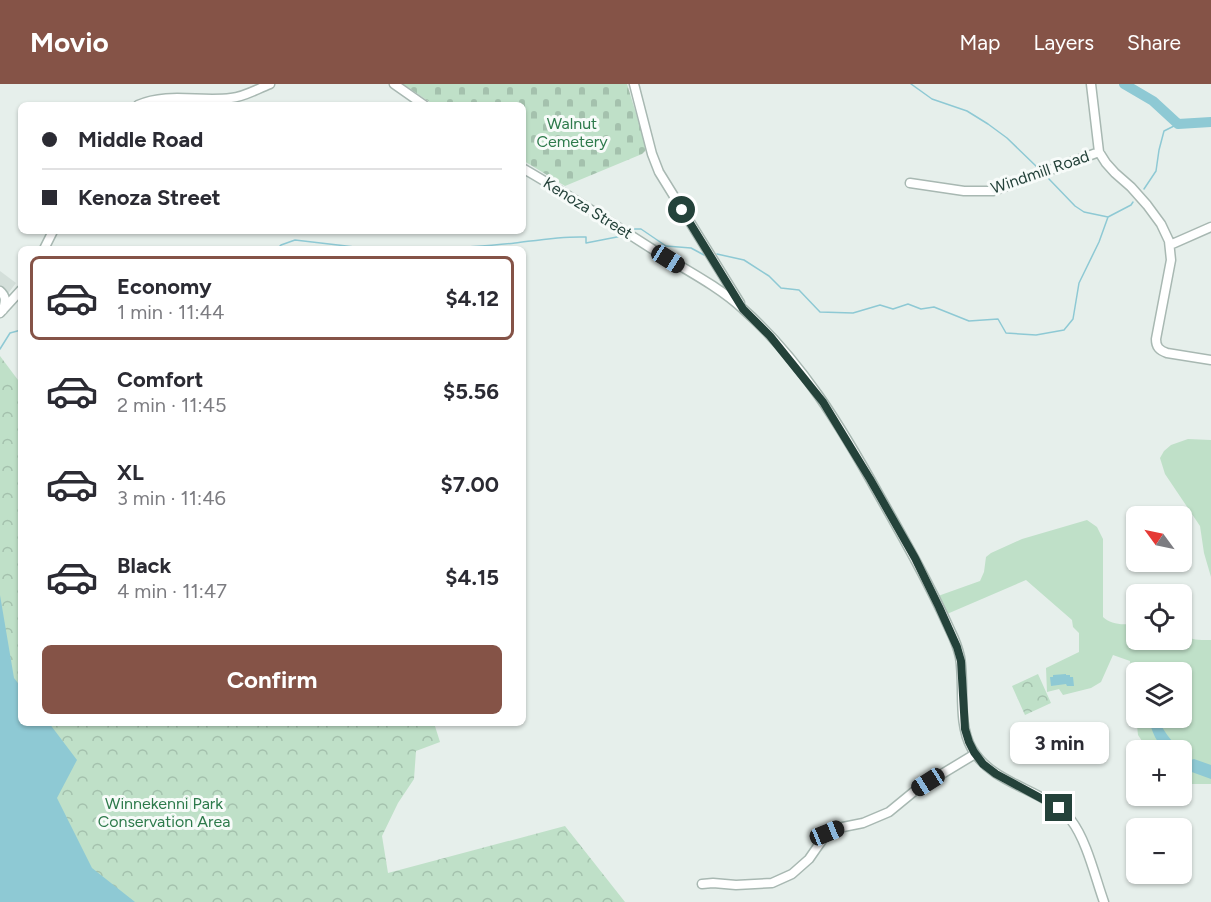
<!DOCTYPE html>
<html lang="en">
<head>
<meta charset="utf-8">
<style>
	body { margin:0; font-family:Figtree,sans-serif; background:#f2f2f3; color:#2b2b33; height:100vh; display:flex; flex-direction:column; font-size:22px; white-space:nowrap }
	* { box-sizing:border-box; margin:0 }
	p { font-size:20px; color:#7c7c81 }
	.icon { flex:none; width:33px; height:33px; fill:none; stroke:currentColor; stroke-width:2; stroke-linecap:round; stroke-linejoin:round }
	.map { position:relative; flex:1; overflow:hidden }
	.details { position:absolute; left:18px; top:162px; width:508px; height:480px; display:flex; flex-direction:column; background:#fff; border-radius:9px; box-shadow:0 2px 4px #0004 }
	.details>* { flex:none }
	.guide { position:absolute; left:18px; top:18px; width:508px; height:132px; border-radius:9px; box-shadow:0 2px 4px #0004; display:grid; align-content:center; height:132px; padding:0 24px; background:#fff }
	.needle { width:39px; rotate:303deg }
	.buttons { position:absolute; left:1126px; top:422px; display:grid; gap:12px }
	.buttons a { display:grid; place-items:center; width:66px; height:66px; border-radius:9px; background:#fff; box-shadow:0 2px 4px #0004; font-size:30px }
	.end { position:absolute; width:27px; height:27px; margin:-14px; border:8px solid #24423a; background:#fff; box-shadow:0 0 0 3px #fff }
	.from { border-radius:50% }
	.bubble { position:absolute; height:42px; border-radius:9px; background:#fff; box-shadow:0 2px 4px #0004; font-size:20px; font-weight:700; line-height:42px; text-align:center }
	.car { position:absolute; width:18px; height:36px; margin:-18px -9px; border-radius:8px; box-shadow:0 0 4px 2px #0007; background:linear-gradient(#222 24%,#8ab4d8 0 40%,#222 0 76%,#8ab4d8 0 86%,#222 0) }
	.guide b { display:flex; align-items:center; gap:21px; height:57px; font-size:22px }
	.guide b+b { border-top:2px solid #e1e1e2 }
	.guide i { width:15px; height:15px; background:#2b2b33 }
	ul { padding:10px 0 0; list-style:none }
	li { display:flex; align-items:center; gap:18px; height:84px; margin:0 12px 9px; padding:0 12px; border:3px solid transparent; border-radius:9px }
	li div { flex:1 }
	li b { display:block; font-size:22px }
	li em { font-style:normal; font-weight:700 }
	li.on { border-color:#855347 }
	li>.icon { width:54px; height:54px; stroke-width:1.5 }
	.primary-button { display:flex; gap:12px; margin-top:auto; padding:12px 24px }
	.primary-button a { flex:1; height:69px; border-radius:9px; background:#855347; color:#fff; font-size:24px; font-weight:700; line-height:69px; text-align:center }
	header { display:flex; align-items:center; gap:36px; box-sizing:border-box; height:84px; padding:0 30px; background:#855347; color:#fff }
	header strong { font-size:28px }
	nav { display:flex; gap:33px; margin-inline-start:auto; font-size:21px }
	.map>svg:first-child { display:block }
</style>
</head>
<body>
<header>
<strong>Movio</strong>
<nav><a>Map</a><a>Layers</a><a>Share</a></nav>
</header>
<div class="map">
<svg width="1211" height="818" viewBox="0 0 1211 818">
	<defs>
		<pattern id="forest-crowns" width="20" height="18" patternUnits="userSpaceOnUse" patternTransform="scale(1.5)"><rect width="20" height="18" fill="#bfe0c8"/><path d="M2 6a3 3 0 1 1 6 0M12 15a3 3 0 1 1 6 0" fill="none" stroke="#a4c1ad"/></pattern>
		<pattern id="cemetery-stones" width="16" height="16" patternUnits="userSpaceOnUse" patternTransform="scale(1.5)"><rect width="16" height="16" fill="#bfe0c8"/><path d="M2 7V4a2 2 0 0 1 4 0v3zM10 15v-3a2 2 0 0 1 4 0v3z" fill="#a4c1ad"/></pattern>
	</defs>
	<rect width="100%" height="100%" fill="#e6efeb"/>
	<path fill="#d4dfda" d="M0,187l16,12 -16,21z"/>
	<path fill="#bfe0c8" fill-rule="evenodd" d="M1188,355l23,1v137l-7,-24 -4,-27 -35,-52 -5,-16 4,-7 7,-6z
		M1087,436l10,7 6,12v78c8,8 24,9 34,5v17h45v-7c7,9 18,8 29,8v144h-29v-34h-34l-10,-15 -8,-74 -17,-6 -12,27 -10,6 -28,7 -4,-6 -12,3 -1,-24 33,-16v-19l-6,-6 -1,-7 -46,-40 -79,34 -9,-18 42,-15 4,-9 2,-15 5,-4 31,-14zM1137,588h45v45h-45z"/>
	<path fill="url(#forest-crowns)" d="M0,272l21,28v339h413l6,19 -24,9 -2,28 -16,24 -16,33 6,37 177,-47 60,76h-625z
		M1038,590l13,29 -26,12 -13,-29z"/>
	<path fill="url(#cemetery-stones)" d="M403,0h224l20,65 -5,5 -77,32 -41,-25v-56h-90z"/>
	<path fill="#8ec9d4" d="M0,511l14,83 7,9v36h28l28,37 -20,38 35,70 43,34h-135z
		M1066,590v1h4v2h3l1,9h-7l-1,-2 -15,2 -1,-9h3v-2z
		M1148,633h9c6,13 13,24 25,33h-18c-2,-6 -6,-7 -9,-13 -3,-6 -5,-13 -7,-20z
		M1194,675l17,6v14l-22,-8 -1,-6 3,-5z"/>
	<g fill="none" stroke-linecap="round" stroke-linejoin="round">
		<path stroke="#8ec9d4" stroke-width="1.5" d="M911,0l21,15 35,12 21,13 19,14 30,29
			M1049,95l26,27 9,6 24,5
			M1144,105l12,-18 3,-21 5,-19 14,-7
			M631,145h10l25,17 25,2 13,7
			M277,165l4,-4 14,-5 77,9
			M416,165c33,-1 66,-2 99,-6 24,-3 47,-7 71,-6v6l36,-7
			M717,170l27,6 25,16 12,12 18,2 21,22 33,1 27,-8 13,4 15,-5 13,5 13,-2 35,14 29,-2 8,14 30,2 28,-5 9,-11 6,-36 20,-41 9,-25 23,-12 2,-3
			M0,265l10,-16 11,-3"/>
		<path stroke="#8ec9d4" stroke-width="10" d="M1124,0l29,17 25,23 33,-2"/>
		<g stroke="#a8b8b2" stroke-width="11">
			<path id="minor" d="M394,0l30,21
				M634,0l18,70 7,18 81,131
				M1091,0l8,68 7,11 9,10 16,14 16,18 14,19 8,17 2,19 -15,79c0,8 3,11 11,14l44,7
				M138,21c29,-13 62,-3 93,-7 13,-1 26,-9 39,-14
				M524,85c45,26 89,55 133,83 29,18 61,34 86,57 58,51 99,119 136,186 25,44 50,88 71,135 4,8 8,18 10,27 5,29 -3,66 12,92 22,37 72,39 99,71 16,21 24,57 33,82
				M910,99l54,8h29l106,-39
				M1170,161l41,-18
				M44,165l9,-18
				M0,207c7,6 5,11 3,19
				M0,229l21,-23
				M702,800l11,-1 23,2 36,-2 20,-9 17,-15 18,-26 11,-5 25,-5 26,-11 28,-23 58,-35"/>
		</g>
		<use href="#minor" stroke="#fff" stroke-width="8"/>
	</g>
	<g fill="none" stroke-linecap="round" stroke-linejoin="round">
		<path stroke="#24423a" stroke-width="8" d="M682,126l61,99 27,27 53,66 47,77 45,79 24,49 18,40 4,14 4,68 4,13 5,10 9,12 13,10 63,34"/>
	</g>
	<g text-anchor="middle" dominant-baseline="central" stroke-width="6" stroke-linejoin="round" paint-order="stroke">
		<g font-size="16" fill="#2d7a4b" stroke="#f7fbf9">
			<text x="572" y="39">Walnut<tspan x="572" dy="18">Cemetery</tspan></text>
			<text x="164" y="719">Winnekenni Park<tspan x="164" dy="18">Conservation Area</tspan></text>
		</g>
		<g font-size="16" fill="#24423a" stroke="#f7fbf9">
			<text transform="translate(1040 88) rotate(-19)">Windmill Road</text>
			<text transform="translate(588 124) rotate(32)">Kenoza Street</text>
		</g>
	</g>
</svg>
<div class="buttons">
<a><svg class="needle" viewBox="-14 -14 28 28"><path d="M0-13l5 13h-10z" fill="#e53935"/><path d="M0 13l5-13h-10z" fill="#7c7c81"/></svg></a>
<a><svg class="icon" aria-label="locate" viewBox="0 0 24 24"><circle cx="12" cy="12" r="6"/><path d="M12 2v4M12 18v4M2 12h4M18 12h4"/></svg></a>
<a><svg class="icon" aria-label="layers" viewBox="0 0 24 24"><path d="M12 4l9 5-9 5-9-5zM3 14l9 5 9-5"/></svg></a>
<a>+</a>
<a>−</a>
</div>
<i class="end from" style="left:682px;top:126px"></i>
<i class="end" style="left:1059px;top:724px"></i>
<div class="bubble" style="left:1010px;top:638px;width:99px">3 min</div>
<i class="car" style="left:668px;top:175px;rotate:122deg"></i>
<i class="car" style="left:928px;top:698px;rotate:238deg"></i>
<i class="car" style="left:827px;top:749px;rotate:68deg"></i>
<div class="guide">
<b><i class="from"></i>Middle Road</b>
<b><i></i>Kenoza Street</b>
</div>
<section class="details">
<ul>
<li class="on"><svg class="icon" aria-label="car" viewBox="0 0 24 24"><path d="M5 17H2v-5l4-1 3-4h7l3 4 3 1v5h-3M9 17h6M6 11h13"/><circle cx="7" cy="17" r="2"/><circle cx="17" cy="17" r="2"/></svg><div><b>Economy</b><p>1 min · 11:44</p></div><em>$4.12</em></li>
<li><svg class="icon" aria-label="car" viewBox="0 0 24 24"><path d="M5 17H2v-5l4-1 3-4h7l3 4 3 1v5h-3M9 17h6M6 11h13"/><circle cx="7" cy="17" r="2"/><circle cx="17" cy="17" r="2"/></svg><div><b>Comfort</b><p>2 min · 11:45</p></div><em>$5.56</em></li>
<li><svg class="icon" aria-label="car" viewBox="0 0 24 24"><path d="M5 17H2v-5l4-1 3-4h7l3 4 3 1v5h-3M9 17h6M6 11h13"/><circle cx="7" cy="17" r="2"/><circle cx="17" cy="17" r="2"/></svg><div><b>XL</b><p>3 min · 11:46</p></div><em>$7.00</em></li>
<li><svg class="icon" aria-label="car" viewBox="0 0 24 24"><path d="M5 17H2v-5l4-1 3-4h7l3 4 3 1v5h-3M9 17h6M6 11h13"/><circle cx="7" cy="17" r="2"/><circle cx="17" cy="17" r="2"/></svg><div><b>Black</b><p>4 min · 11:47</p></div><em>$4.15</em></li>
</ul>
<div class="primary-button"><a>Confirm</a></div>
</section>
</div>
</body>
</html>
